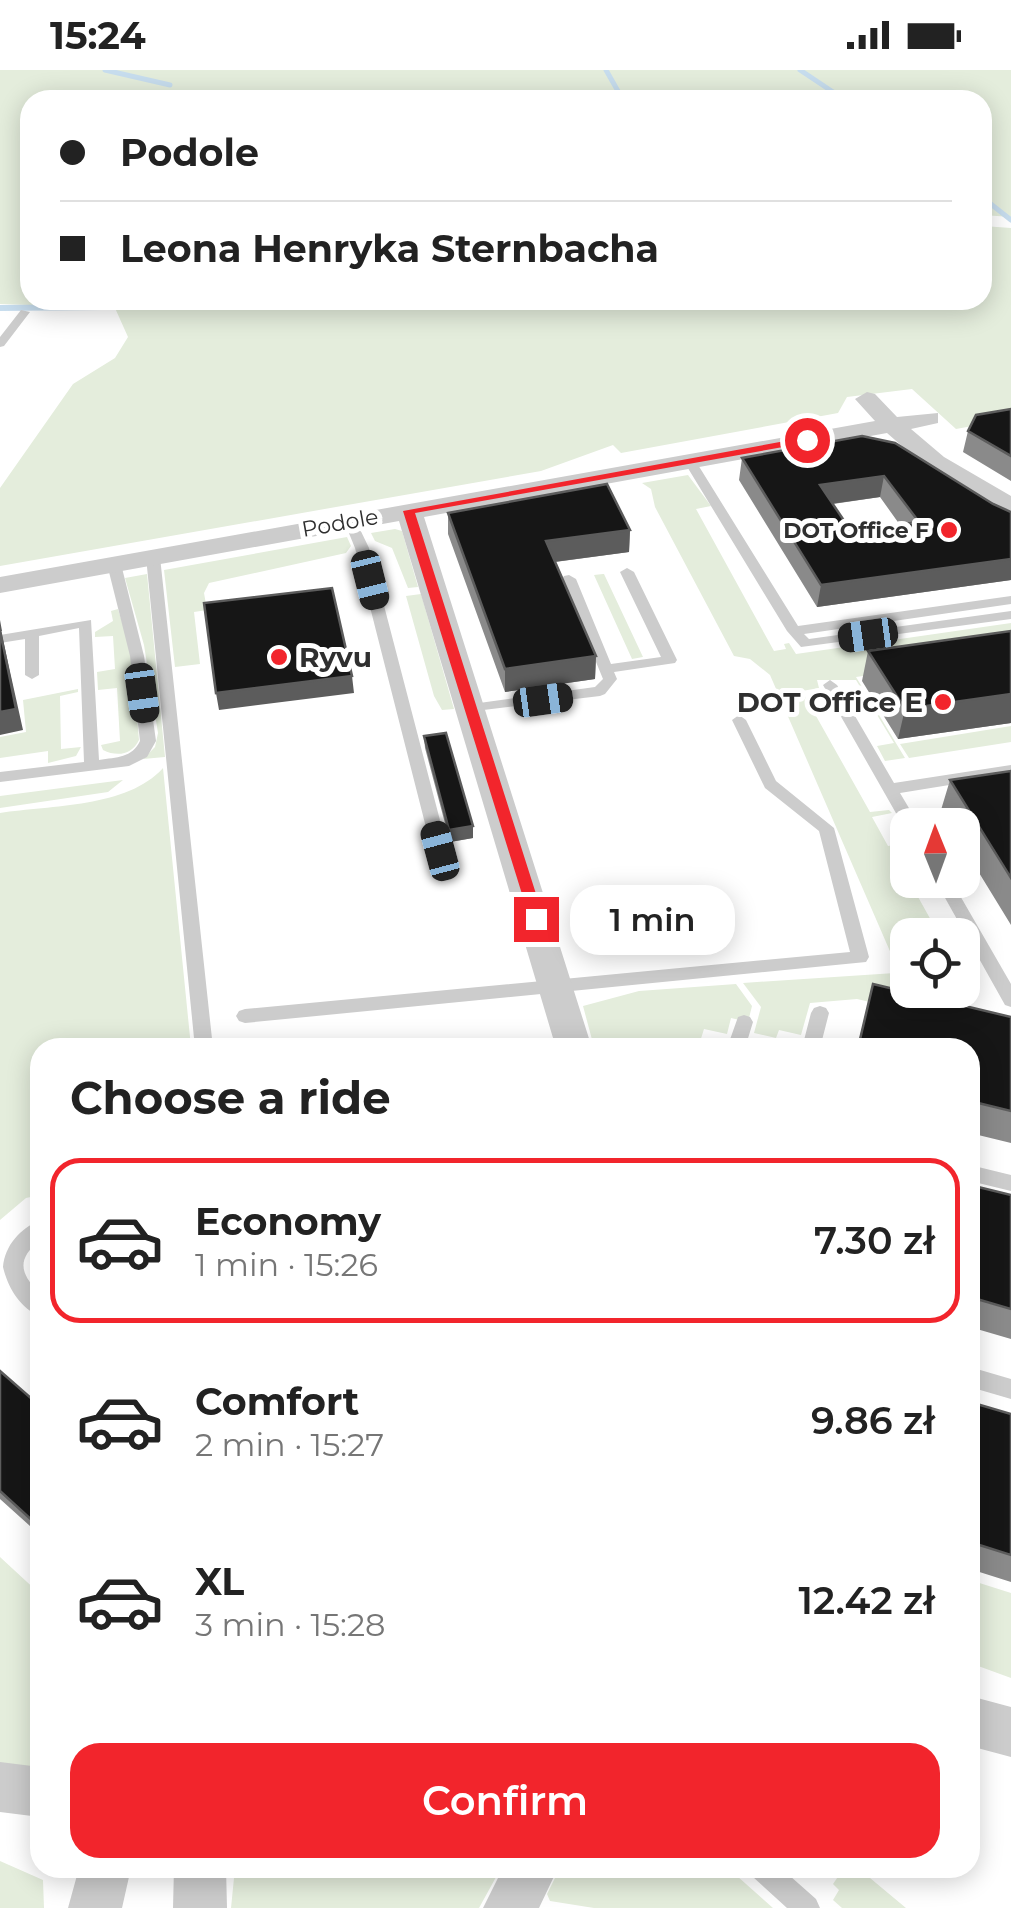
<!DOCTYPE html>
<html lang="en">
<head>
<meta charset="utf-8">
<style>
	body { margin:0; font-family:Montserrat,sans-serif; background:#f2f2f2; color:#222; height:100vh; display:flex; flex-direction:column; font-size:38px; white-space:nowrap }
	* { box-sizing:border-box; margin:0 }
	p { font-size:32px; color:#767676 }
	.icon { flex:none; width:55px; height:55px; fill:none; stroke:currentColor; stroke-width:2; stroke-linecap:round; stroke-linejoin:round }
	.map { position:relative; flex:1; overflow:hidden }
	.panel { position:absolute; left:30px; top:968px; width:950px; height:840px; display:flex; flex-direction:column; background:#fff; border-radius:30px; box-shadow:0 5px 25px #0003 }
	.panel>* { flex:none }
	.top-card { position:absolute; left:20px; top:20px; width:972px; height:220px; border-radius:30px; box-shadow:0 5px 25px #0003; display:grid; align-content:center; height:220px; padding:0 40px; background:#fff }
	.needle { width:65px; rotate:359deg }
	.fabs { position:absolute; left:890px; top:738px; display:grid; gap:20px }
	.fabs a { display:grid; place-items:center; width:90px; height:90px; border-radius:20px; background:#fff; box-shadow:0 5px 25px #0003; font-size:50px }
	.end { position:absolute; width:45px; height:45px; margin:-22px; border:12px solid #f2252c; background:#fff; box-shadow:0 0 0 5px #fff }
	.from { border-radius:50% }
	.bubble { position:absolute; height:70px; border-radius:30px; background:#fff; box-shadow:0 5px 25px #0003; font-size:32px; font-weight:600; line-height:70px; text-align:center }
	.car { position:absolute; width:30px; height:60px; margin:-30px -15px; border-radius:12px; box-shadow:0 0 8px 2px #0007; background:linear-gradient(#222 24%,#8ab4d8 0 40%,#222 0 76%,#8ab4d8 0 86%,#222 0) }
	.top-card b { display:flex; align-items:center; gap:35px; height:95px; font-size:38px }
	.top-card b+b { border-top:2px solid #e0e0e0 }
	.top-card i { width:25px; height:25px; background:#222 }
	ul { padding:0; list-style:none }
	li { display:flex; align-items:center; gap:30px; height:165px; margin:0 20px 15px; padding:0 20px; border:5px solid transparent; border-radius:30px }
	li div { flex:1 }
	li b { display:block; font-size:38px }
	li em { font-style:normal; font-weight:600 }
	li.current { border-color:#f2252c }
	li>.icon { width:90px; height:90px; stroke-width:1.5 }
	h2 { padding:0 40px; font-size:45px; line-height:120px }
	.button { display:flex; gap:20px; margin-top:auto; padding:20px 40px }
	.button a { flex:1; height:115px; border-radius:30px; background:#f2252c; color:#fff; font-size:40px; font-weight:600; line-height:115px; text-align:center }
	.status { display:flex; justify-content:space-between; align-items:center; height:70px; padding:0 50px; background:#fff; direction:ltr }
	.status svg { height:28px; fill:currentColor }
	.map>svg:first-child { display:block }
</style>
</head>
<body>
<div class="status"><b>15:24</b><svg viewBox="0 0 49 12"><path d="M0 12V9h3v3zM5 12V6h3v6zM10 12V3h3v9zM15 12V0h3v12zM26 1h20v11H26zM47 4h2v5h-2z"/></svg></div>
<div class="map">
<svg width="1011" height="1838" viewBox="0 0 1011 1838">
	<rect width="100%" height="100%" fill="#fff"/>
	<path fill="#e4eddc" d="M0,0h1011v147l-28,-2 -1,-115h-952v200h952l1,-74 28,2v191l-55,10 -44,-40 -65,8 -9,16 -217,40 -8,-8 -72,26 -541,95v-78l73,-104 42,-26 13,-21 -13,-29 -115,-4z
		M688,405l23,31 -15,3 78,142 12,-2 -2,-5 5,-1 7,11 215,-31v31l-155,23 49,81 -20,3 -8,-15 17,-3 -38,-63h-39l2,8 -17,3 68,121 19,-2 3,3 -20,4 16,29 19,-3v5l-14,4 44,79 13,-2 3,6h-45l-1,38 -8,-1 -129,-297 -20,-16 -16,-3 -79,-149 -4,-18 -9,-6z
		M395,459l7,2 16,56 -10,1 -16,-40 -17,-7 -4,-8z
		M347,467l4,9 -5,7 -137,30 -5,10 3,17 -13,2 6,52 -25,3 -11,-97z
		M147,504l18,183 -22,2 12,-12 3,-14 -14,-88 -19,-67z
		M603,504h1l39,83 -11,2 -38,-84z
		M421,524l33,115 -12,1 -8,-14 -28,-100z
		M118,539l13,42 8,89c-7,15 -22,17 -36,10l-2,-5 19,-4 -3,-53 -19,2 -1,-18 18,-3 -2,-33 -18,1v-5l18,-11 -2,-10z
		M78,619v3l-18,4 1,53 20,-2 -5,9 -28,7v-12l-48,7v-21l26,-5 -3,-32z
		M1011,656v16l-102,16 -9,-14z
		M163,698l28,279 -151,1v147l-14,3 -26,22v-407c51,-8 127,-5 163,-45z
		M123,710l-15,12 -108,16v-12z
		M895,903l12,8 1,9 18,2 -39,14 -30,-7 -47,4 -9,32 -22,-5 -3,8 -22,-5 7,-26 -18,-24z
		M736,914l16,22 -4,16 -17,-4 -4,16 -23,-5 -6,19 -104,-1 -11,-41 56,-15z
		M0,1487l40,37v175l-40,-2z
		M970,1510l41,13v85l-41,-15z
		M0,1791l43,19 1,28h-44z
		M235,1798h266l-22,40h-248z
		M560,1798h168l45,40h-179l-44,-7 -3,-7z
		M844,1798h14l48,40h-64l-9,-8 6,-10 -6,-6z"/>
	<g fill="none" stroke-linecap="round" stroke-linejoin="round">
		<path stroke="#c7ddee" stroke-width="5" d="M105,0l65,15
			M606,0l17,30
			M800,0l45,30
			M982,127l29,23"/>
		<path stroke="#c7ddee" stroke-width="6" d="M0,238l394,-4 17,-4"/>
		<path fill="#ccc" fill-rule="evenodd" d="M21,240l9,2 -26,34 -4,1v-10z
			M689,386l6,4 103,166 213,-30v8l-207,30 5,5 202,-28v8l-210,28 -14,-16 -104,-171z
			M350,447l6,4 13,27 79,303 -8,6 -8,-6 -77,-303 -11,-27z
			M153,483l7,4 53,491h-18l-49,-491z
			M114,490l7,4 23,92 12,85 -9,16 -18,9 -129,16v-10l84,-10 -5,-134 -40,8v39l-7,4 -7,-4v-36l-25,4v-8l91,-15 8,140c18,-3 33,-2 41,-19l-10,-85 -23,-92z
			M627,498l7,4 43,88 -2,3 -61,9 3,7 -12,15 -5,2 -133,16 -2,-3 7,-5 123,-17 8,-8 -41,-100 2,-3 5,-1 7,4 35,85 50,-7 -41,-85z
			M830,610l7,5 57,98 117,-18v10l-111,18 19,32h-11l-3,4 -82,-144z
			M739,645l7,5 30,61 58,47 35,129 -3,5 -621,61 -6,-2 -3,-5 3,-5 6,-2 605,-57 -31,-121 -54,-43 -33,-68z
			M935,810h16l60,104v23l-6,-2z
			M820,936l6,2 3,5 -9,35h-18l9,-35 3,-5z
			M744,945l6,2 3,5 -8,26h-18l11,-31z
			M970,1095l41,10v16l-41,-10z
			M40,1150v20c-24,20 -20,33 0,54v22c-20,-8 -32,-28 -37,-49 2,-22 17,-38 37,-47z
			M970,1297l41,12v20l-41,-12z
			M749,1798h32l35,31 4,9h-33l-34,-31z"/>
		<path fill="#ccc" fill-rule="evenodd" d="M867,322l8,2 22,23 41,-4v10l-27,6 33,28 67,39v19l-85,-48 -39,-34 -463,84 168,531h-36l-157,-527 -399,72v-16l875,-156 -20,-22z
			M970,1626l41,11v50l-41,-11z
			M0,1692l40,5v50l-40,-5z
			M79,1798h52l-9,40h-54z
			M174,1798h52l1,40h-54z
			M503,1798h55l-19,40h-56z"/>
	</g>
	<path fill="#8a8a8a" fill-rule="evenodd" d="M1011,339v72l-48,-29 5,-21z
		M862,366l149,76v68l-194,27 -78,-127 3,-22zM880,427l20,28 -49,6 -18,-27z
		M448,443l182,17 -1,22 -74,10 41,94 -1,23 -90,13 -57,-158z
		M1011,561v92l-113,16 -36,-58 6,-30z
		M424,666l49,102 -23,4 -25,-94z
		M1011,701v154l-49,-80v-20h-12l-9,-15 9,-30z
		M873,914l138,33v126l-41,-10v-85h-113z
		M970,1115l41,10v144l-41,-12z
		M0,1301l40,35v129l-40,-36z
		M970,1332l41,12v168l-41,-13z"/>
	<path fill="#5c5c5c" d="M884,406l-4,21 -64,9 4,-21z
		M630,460l-1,22 -83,11v-22z
		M1011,489v21l-194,27 4,-22z
		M0,550l2,11h-1l22,99 -23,5z
		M596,586l-1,23 -90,13v-23z
		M352,606l2,17 -135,17 -3,-17z
		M1011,624v29l-113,16 7,-30z
		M473,756v12l-23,4 -1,-12z"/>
	<path fill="#161616" stroke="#5c5c5c" stroke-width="2.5" fill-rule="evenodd" d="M1011,339v47l-43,-25 8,-16z
		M862,366l33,7 98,61 18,8v47l-190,26 -79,-127zM884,406l35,46 -68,9 -31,-46z
		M607,414l23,46 -84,11 50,115 -91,13 -57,-156z
		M332,518l20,88 -136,17 -12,-90z
		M0,560l16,79 -16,3z
		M1011,561v63l-106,15 -37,-58z
		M446,663l27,93 -24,4 -25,-94z
		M1011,701v107l-61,-98z
		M873,914l138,33v94l-41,-10v-53h-112z
		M970,1115l41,10v114l-41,-12z
		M0,1301l40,35v112l-5,5 -35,-32z
		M970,1332l41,12v141l-41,-13z"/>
	<path fill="#f2252c" d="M807,367l4,5 -396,71 129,406 -13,4 -128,-412z"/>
	<g fill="#f2252c" stroke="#fff" stroke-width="4">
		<circle cx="949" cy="460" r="10"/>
		<circle cx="279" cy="587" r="10"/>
		<circle cx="943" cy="632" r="10"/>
	</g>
	<g text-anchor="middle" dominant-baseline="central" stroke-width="10" stroke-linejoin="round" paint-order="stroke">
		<g font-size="22" fill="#2f2f2f" stroke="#fff">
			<text transform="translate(340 453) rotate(-10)">Podole</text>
		</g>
		<g font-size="22" font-weight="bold" fill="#2f2f2f" stroke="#fff" text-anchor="end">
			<text x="929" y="460">DOT Office F</text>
		</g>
		<g font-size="28" font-weight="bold" fill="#2f2f2f" stroke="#fff" text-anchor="start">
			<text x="299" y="587">Ryvu</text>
			<text x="923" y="632" text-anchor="end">DOT Office E</text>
		</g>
	</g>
</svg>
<div class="fabs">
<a><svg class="needle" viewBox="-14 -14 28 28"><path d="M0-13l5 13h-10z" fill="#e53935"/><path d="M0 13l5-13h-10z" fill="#767676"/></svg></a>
<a><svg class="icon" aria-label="locate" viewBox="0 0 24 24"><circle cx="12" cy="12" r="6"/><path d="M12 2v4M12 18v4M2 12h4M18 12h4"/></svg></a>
</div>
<i class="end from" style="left:807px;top:370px"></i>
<i class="end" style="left:536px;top:849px"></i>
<div class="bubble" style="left:570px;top:815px;width:165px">1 min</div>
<i class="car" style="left:370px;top:510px;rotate:166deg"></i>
<i class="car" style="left:868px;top:565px;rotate:262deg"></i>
<i class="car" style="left:142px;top:623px;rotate:172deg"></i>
<i class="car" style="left:543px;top:630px;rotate:82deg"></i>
<i class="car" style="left:440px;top:781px;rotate:345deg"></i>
<div class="top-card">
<b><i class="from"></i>Podole</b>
<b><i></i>Leona Henryka Sternbacha</b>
</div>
<section class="panel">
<h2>Choose a ride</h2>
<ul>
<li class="current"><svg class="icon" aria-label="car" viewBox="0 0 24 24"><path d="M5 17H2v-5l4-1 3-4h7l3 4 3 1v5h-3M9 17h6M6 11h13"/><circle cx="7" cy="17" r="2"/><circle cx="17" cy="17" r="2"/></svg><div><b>Economy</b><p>1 min · 15:26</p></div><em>7.30 zł</em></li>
<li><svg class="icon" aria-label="car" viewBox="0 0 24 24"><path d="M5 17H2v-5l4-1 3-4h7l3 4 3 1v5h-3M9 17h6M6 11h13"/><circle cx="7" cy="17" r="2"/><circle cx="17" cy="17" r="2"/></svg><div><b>Comfort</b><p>2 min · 15:27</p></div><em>9.86 zł</em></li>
<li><svg class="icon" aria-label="car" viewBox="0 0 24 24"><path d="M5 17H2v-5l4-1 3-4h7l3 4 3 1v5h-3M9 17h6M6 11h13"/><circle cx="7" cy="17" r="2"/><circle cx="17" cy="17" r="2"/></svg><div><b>XL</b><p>3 min · 15:28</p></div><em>12.42 zł</em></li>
</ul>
<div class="button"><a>Confirm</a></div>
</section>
</div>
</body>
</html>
